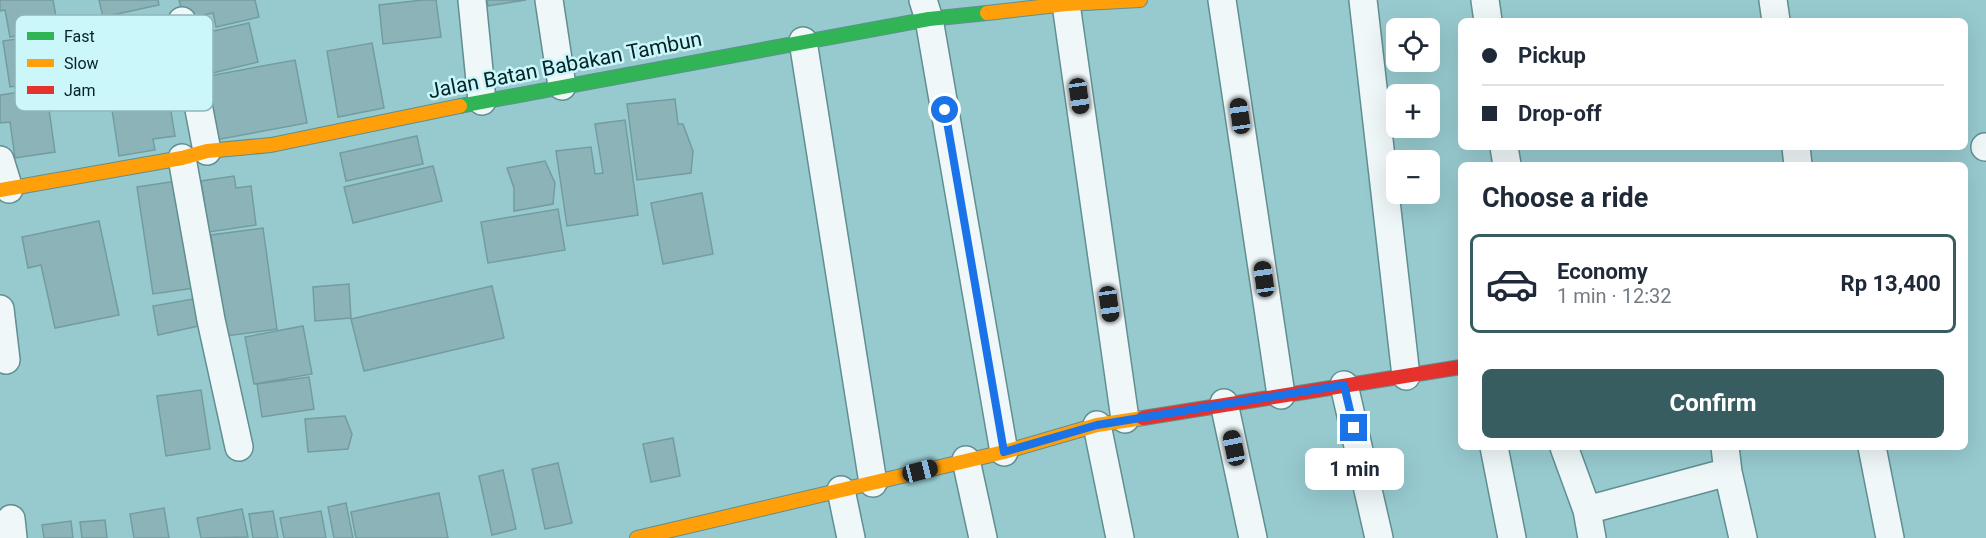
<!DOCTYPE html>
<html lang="en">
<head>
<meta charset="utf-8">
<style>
	body { margin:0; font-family:Roboto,sans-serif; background:#f6f6f7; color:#1f2937; height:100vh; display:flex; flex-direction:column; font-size:22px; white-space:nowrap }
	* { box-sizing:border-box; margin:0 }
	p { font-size:20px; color:#747a83 }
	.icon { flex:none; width:33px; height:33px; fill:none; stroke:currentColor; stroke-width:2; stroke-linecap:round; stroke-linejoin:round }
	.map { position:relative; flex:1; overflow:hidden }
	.details { position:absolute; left:1458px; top:162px; width:510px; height:288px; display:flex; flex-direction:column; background:#fff; border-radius:9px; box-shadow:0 6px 24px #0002 }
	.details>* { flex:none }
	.guide { position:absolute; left:1458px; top:18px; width:510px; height:132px; border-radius:9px; box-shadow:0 6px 24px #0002; display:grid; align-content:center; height:132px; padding:0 24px; background:#fff }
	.buttons { position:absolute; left:1386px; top:18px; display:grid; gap:12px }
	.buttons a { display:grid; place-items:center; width:54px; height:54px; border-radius:9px; background:#fff; box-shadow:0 6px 24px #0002; font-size:30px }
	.end { position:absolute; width:27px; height:27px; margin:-14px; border:8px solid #1a73e8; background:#fff; box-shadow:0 0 0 3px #fff }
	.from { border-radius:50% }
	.bubble { position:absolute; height:42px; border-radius:9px; background:#fff; box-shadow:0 6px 24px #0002; font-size:20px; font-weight:700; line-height:42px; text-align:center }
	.car { position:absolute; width:18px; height:36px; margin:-18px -9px; border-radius:8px; box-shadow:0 0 4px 2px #0007; background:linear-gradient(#222 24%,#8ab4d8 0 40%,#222 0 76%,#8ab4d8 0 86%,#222 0) }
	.guide b { display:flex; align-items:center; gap:21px; height:57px; font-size:22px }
	.guide b+b { border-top:2px solid #e0e1e3 }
	.guide i { width:15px; height:15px; background:#1f2937 }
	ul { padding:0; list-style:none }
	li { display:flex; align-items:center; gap:18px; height:99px; margin:0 12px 9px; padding:0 12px; border:3px solid transparent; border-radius:9px }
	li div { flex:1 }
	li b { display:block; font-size:22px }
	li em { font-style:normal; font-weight:700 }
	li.selected { border-color:#375d61 }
	li>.icon { width:54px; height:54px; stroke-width:1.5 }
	h2 { padding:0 24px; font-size:27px; line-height:72px }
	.action { display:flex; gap:12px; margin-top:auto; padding:12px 24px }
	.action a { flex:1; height:69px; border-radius:9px; background:#375d61; color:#fff; font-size:24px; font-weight:700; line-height:69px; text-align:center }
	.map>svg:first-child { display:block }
</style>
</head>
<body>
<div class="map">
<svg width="1986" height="538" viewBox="0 0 1986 538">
	<rect width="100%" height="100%" fill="#97cacf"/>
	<path fill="#8cb4b8" stroke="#729ca0" stroke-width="1.5" d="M0,0h53l5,28 -48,9 -5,-27 -5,1z
		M99,0h59l1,5 -56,12z
		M179,0h76l4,17 -43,10 -3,-14 -29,6z
		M423,0h13l5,37 -58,7 -4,-39z
		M487,0h39l-38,6z
		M249,23l9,39 -58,14 -9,-40z
		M60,32l8,46 -58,9 -7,-46z
		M372,43l12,65 -46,9 -11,-66z
		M295,60l12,63 -97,18 -12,-63z
		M142,65l2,15 14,-2 3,17 7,-1 7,42 -22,3 2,11 -36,6 -13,-86z
		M46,88l9,64 -40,6 -5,-36 -10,1v-28z
		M675,99l3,25h5l10,27 -2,22 -54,7 -10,-76z
		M625,120l13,95 -71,11 -11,-75 35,-4 4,27 8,-1 -8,-49z
		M417,136l6,28 -77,17 -6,-28z
		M545,161l10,22 -2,21 -39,7v-23l-7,-20z
		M433,166l9,35 -89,22 -9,-36z
		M234,176l2,12 15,-2 5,39 -47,7 -8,-51z
		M184,180l17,107 -48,7 -16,-107z
		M702,193l11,61 -50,10 -12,-61z
		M558,209l7,41 -77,13 -7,-41z
		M99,221l20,94 -64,13 -14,-63 -13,3 -6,-31z
		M263,228l14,101 -51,7 -15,-101z
		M349,284l2,34 -36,3 -2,-34z
		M492,286l12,52 -140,33 -13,-52z
		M193,299l8,13 -3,14 -40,9 -5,-29z
		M303,326l9,48 -58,10 -9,-47z
		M309,377l5,32 -52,8 -5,-33z
		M201,390l9,59 -44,7 -9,-60z
		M345,416l7,18 -4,15 -40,3 -3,-33z
		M673,438l7,38 -29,6 -8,-38z
		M558,463l14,60 -27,6 -13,-60z
		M503,470l13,59 -24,6 -13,-59z
		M439,493l9,45h-92l-5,-26z
		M346,503l7,35h-19l-6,-31z
		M164,508l5,30h-35l-4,-24z
		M242,509l6,28 -47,1 -4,-20z
		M273,511l5,27h-25l-4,-24z
		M321,511l5,27h-42l-4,-20z
		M105,520l2,18h-25l-2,-16z
		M71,521l2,17h-29l-2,-13z"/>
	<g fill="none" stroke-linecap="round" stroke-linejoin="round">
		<g stroke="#618e91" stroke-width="30">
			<path id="street" d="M472,0l10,101
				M549,0l13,86
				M923,0l6,19 75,433
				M1222,0l59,395
				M1363,0l43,376
				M1485,0l3,21
				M1773,0l3,21
				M1066,4l59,415
				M182,21l25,130
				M803,41l70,442
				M1504,147l3,18
				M1796,147l2,18
				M1985,147h1
				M182,158l29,162 28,127
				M0,160l9,29
				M0,309l6,51
				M1344,385l35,153
				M1224,403l29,135
				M1097,425l23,113
				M1494,447l18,91
				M1564,447l23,63 5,28
				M1725,447l3,25 15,66
				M1872,447l18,91
				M966,460l17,78
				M841,490l10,48
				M1587,510l141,-38
				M11,519l2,19"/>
		</g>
		<g stroke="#618e91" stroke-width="16">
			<path id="fast" d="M460,106l469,-87 58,-6"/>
		</g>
		<g stroke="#618e91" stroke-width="16">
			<path id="slow" d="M987,13l79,-9 74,-4
				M0,190l182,-32 25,-7 64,-6 189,-39
				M637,538l367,-86 93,-27 46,-7"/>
		</g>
		<g stroke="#618e91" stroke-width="16">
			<path id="jam" d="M1143,418l318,-51"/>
		</g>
		<use href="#street" stroke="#eff7f8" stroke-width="27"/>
		<use href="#fast" stroke="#30b455" stroke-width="14"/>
		<use href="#slow" stroke="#ff9f0a" stroke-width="14"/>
		<use href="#jam" stroke="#e5322d" stroke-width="14"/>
	</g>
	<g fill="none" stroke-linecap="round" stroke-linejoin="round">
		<path stroke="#1a73e8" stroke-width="8" d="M945,110l59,342 93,-27 247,-40 10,43"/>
	</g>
	<g text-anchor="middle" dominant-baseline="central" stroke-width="5" stroke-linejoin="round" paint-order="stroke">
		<g font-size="21" fill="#042326" stroke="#cbf6fa">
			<text transform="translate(565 65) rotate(-11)">Jalan Batan Babakan Tambun</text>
		</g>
	</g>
	<rect x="15" y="15" width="198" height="96" rx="9" fill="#cbf6fa" stroke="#8fb7ba" stroke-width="1.5"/>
	<rect x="27" y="32" width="27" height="8" fill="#30b455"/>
	<rect x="27" y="59" width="27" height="8" fill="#ff9f0a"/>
	<rect x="27" y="86" width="27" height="8" fill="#e5322d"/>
	<g font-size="16" fill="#042326">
		<text x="64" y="42">Fast</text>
		<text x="64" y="69">Slow</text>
		<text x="64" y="96">Jam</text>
	</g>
</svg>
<div class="buttons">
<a><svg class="icon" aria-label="locate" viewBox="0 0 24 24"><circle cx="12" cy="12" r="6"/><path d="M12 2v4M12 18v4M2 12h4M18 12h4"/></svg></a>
<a>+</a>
<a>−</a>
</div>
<i class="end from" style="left:945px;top:110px"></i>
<i class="end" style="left:1354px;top:428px"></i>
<div class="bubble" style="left:1305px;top:448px;width:99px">1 min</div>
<i class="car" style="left:1079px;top:96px;rotate:172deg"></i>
<i class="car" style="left:1240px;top:116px;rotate:352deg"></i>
<i class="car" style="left:1264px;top:279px;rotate:352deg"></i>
<i class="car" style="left:1109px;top:304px;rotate:172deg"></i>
<i class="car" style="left:1234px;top:448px;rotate:348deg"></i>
<i class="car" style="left:920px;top:471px;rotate:76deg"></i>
<div class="guide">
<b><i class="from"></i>Pickup</b>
<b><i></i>Drop-off</b>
</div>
<section class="details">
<h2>Choose a ride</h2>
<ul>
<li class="selected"><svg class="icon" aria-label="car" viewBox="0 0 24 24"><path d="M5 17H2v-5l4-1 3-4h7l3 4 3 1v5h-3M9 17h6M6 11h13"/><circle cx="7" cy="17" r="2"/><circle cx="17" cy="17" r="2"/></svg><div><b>Economy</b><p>1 min · 12:32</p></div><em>Rp 13,400</em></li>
</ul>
<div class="action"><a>Confirm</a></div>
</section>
</div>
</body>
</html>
